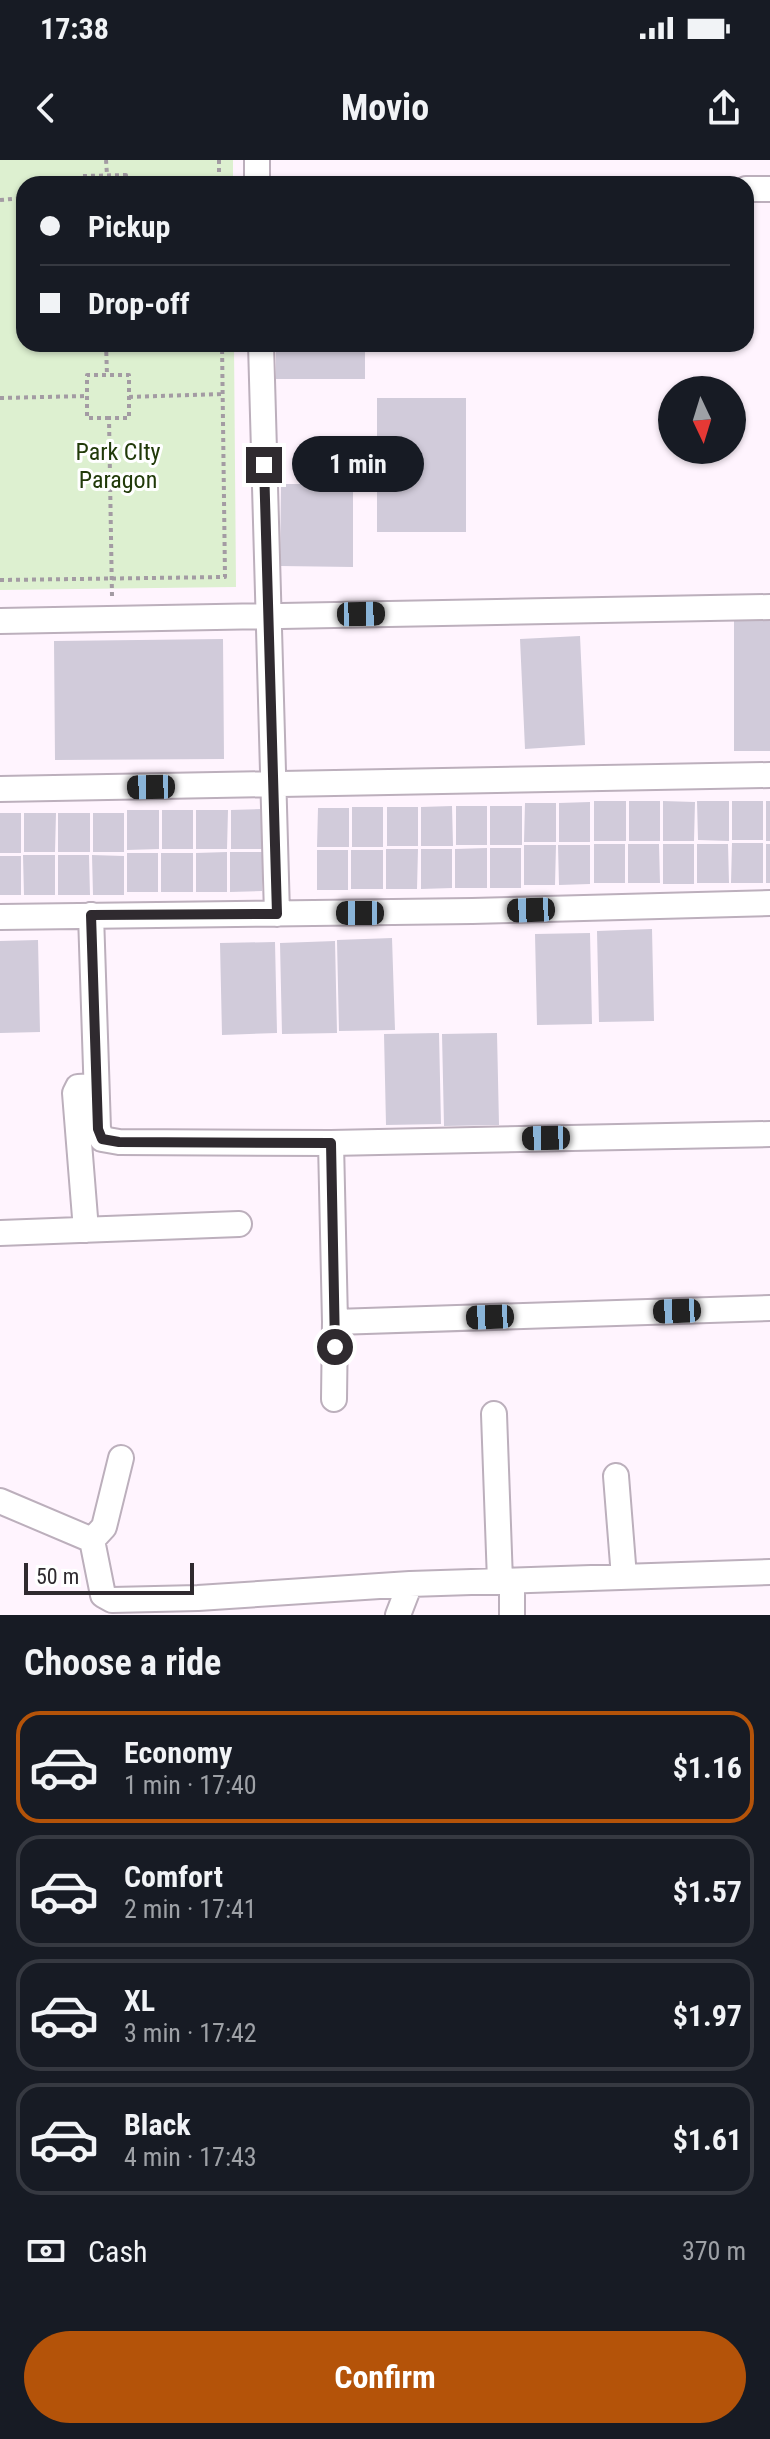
<!DOCTYPE html>
<html lang="en">
<head>
<meta charset="utf-8">
<style>
	body { margin:0; font-family:"Roboto Condensed",sans-serif; background:#20242c; color:#f1f3f6; height:100vh; display:flex; flex-direction:column; font-size:30px; white-space:nowrap }
	* { box-sizing:border-box; margin:0 }
	p { font-size:26px; color:#9ea1a6 }
	.icon { flex:none; width:44px; height:44px; fill:none; stroke:currentColor; stroke-width:2; stroke-linecap:round; stroke-linejoin:round }
	.map { position:relative; height:1455px; overflow:hidden }
	.details { display:flex; flex-direction:column; background:#171b24; flex:1 }
	.details>* { flex:none }
	.banner { position:absolute; left:16px; top:16px; width:738px; height:176px; border-radius:24px; box-shadow:0 2px 6px #0004; display:grid; align-content:center; height:176px; padding:0 24px; background:#171b24 }
	.needle { width:52px; rotate:176deg }
	.tools { position:absolute; left:658px; top:216px; display:grid; gap:16px }
	.tools a { display:grid; place-items:center; width:88px; height:88px; border-radius:50%; background:#171b24; box-shadow:0 2px 6px #0004; font-size:40px }
	.scale { position:absolute; left:24px; bottom:20px; width:170px; box-sizing:border-box; padding-left:8px; border:4px solid #2f2a2f; border-top:0; font-size:22px; line-height:28px; white-space:nowrap; color:#2f2a2f; -webkit-text-stroke:6px #fff; paint-order:stroke }
	.end { position:absolute; width:36px; height:36px; margin:-18px; border:10px solid #2f2a2f; background:#fff; box-shadow:0 0 0 4px #fff }
	.from { border-radius:50% }
	.bubble { position:absolute; height:56px; border-radius:28px; background:#171b24; box-shadow:0 2px 6px #0004; font-size:26px; font-weight:700; line-height:56px; text-align:center }
	.car { position:absolute; width:24px; height:48px; margin:-24px -12px; border-radius:10px; box-shadow:0 0 6px 2px #0007; background:linear-gradient(#222 24%,#8ab4d8 0 40%,#222 0 76%,#8ab4d8 0 86%,#222 0) }
	.banner b { display:flex; align-items:center; gap:28px; height:76px; font-size:30px }
	.banner b+b { border-top:2px solid #363941 }
	.banner i { width:20px; height:20px; background:#f1f3f6 }
	ul { padding:0; list-style:none }
	li { display:flex; align-items:center; gap:24px; height:112px; margin:0 16px 12px; padding:0 8px; border:4px solid #363941; border-radius:24px }
	li div { flex:1 }
	li b { display:block; font-size:30px }
	li em { font-style:normal; font-weight:700 }
	li.active { border-color:#b45309 }
	li>.icon { width:72px; height:72px; stroke-width:1.5 }
	h2 { padding:0 24px; font-size:36px; line-height:96px }
	.pay { display:flex; align-items:center; gap:20px; height:88px; padding:0 24px; font-size:30px }
	.pay p { margin-inline-start:auto }
	.button { display:flex; gap:16px; margin-top:auto; padding:16px 24px }
	.button a { flex:1; height:92px; border-radius:48px; background:#b45309; color:#fff; font-size:32px; font-weight:700; line-height:92px; text-align:center }
	.status { display:flex; justify-content:space-between; align-items:center; height:56px; padding:0 40px; background:#171b24; direction:ltr }
	.status svg { height:22px; fill:currentColor }
	header { display:flex; justify-content:space-between; align-items:center; height:104px; padding:0 24px; background:#171b24; font-size:36px; font-weight:700 }
	.map>svg:first-child { display:block }
</style>
</head>
<body>
<div class="status"><b>17:38</b><svg viewBox="0 0 49 12"><path d="M0 12V9h3v3zM5 12V6h3v6zM10 12V3h3v9zM15 12V0h3v12zM26 1h20v11H26zM47 4h2v5h-2z"/></svg></div>
<header><svg class="icon" aria-label="back" viewBox="0 0 24 24"><path d="M15 5l-7 7 7 7"/></svg>Movio<svg class="icon" aria-label="share" viewBox="0 0 24 24"><path d="M12 15V3M7 8l5-5 5 5M5 13v7h14v-7"/></svg></header>
<div class="map">
<svg width="770" height="1455" viewBox="0 0 770 1455">
	<rect width="100%" height="100%" fill="#fff4fe"/>
	<path fill="#ddf0d0" d="M0,0h233v24h-209v160h210l2,243 -236,3z"/>
	<path fill="#d1cbda" d="M276,184h89v35h-89z
		M377,238h89v134h-89z
		M281,324h72v83l-73,-1z
		M734,458h36v133h-36z
		M580,476l5,109 -60,4 -5,-110z
		M223,479l1,120 -169,1 -1,-119z
		M594,641h32v40h-32z
		M629,641h31v40h-31z
		M663,641l32,1 -1,39h-31z
		M697,641h32v40l-31,-1z
		M732,641h31v39h-31z
		M766,641h4v40h-4z
		M590,642v40h-31v-39z
		M525,643h31v39h-32z
		M452,646l1,40h-32v-39z
		M456,646h31v39h-31z
		M490,646h32v39h-32z
		M352,647h31v40h-31z
		M387,647h31v39h-31z
		M318,648h31v39h-32z
		M262,649v40h-31v-39z
		M127,650h32v39l-32,1z
		M162,650h31v39h-31z
		M196,650h32l-1,39h-31z
		M0,653h21v40h-21z
		M24,653h32l-1,39h-31z
		M58,653h32v39h-32z
		M93,653h31v39h-31z
		M732,683h31v40h-32z
		M594,684h31v39h-31z
		M628,684h31l1,39h-32z
		M663,684h31v40h-31z
		M697,684h31l1,39h-32z
		M766,684h4v39h-4z
		M524,685h32l-1,40h-31z
		M558,685h32v39l-31,1z
		M487,688v40h-32v-39z
		M490,688h31v40h-31z
		M386,689h32l-1,40h-31z
		M421,689h31v39l-31,1z
		M317,690h31v40h-31z
		M351,690h32v39h-32z
		M227,692v40h-31v-39z
		M230,692h32v39l-32,1z
		M127,693h31v39h-31z
		M161,693h32v39h-32z
		M23,695h32v40h-31z
		M58,695h31l1,40h-32z
		M92,695l32,1v39h-31z
		M0,696h21v39h-21z
		M652,769l2,92 -55,1 -2,-91z
		M590,773l2,91 -55,1 -2,-91z
		M392,778l3,92 -56,1 -2,-91z
		M38,780l2,92 -40,1v-92z
		M335,781l2,92 -55,1 -2,-91z
		M275,782l2,91 -55,2 -2,-92z
		M439,873l2,91 -55,1 -2,-91z
		M497,873l2,92 -55,1 -2,-92z"/>
	<g fill="none" stroke-linecap="round" stroke-linejoin="round">
		<g stroke="#bcafbc" stroke-width="28">
			<path id="minor" d="M257,0v24
				M746,29h24
				M261,184l16,570
				M0,461l770,-14
				M0,629l770,-14
				M91,755l7,214 4,10 17,3 212,1 439,-9
				M0,757l472,-6 298,-8
				M331,983l4,179 -1,77
				M86,1070l-11,-137 3,-6 18,-1
				M0,1073l239,-9
				M335,1162l435,-14
				M494,1254l6,167
				M616,1316l8,101
				M0,1341l92,39 11,55 9,5 86,-2 212,-14 360,-12
				M92,1380l12,-13 17,-69
				M512,1421v34
				M398,1455l12,-31"/>
		</g>
		<path stroke="#a39ba3" stroke-width="4" stroke-dasharray="4 4" stroke-linecap="butt" d="M106,0l1,15
			M219,0v24
			M83,24v-8l43,-1v9
			M0,40l24,-2
			M106,184l1,31
			M129,237l93,-3
			M0,238l87,-2
			M109,258h-22v-43h42v43h-20l3,178
			M0,420l225,-3 -3,-233"/>
		<use href="#minor" stroke="#fff" stroke-width="24"/>
	</g>
	<g fill="none" stroke-linecap="round" stroke-linejoin="round">
		<path stroke="#2f2a2f" stroke-width="10" d="M264,305l13,449 -186,1 7,214 4,10 17,3 212,1 4,204"/>
	</g>
	<g text-anchor="middle" dominant-baseline="central" stroke-width="6" stroke-linejoin="round" paint-order="stroke">
		<g font-size="24" fill="#213a09" stroke="#fff">
			<text x="118" y="292">Park CIty<tspan x="118" dy="28">Paragon</tspan></text>
		</g>
	</g>
</svg>
<div class="tools">
<a><svg class="needle" viewBox="-14 -14 28 28"><path d="M0-13l5 13h-10z" fill="#e53935"/><path d="M0 13l5-13h-10z" fill="#9ea1a6"/></svg></a>
</div>
<div class="scale">50 m</div>
<i class="end from" style="left:335px;top:1187px"></i>
<i class="end" style="left:264px;top:305px"></i>
<div class="bubble" style="left:292px;top:276px;width:132px">1 min</div>
<i class="car" style="left:361px;top:454px;rotate:89deg"></i>
<i class="car" style="left:151px;top:627px;rotate:269deg"></i>
<i class="car" style="left:531px;top:750px;rotate:268deg"></i>
<i class="car" style="left:360px;top:753px;rotate:270deg"></i>
<i class="car" style="left:546px;top:978px;rotate:269deg"></i>
<i class="car" style="left:677px;top:1151px;rotate:268deg"></i>
<i class="car" style="left:490px;top:1157px;rotate:268deg"></i>
<div class="banner">
<b><i class="from"></i>Pickup</b>
<b><i></i>Drop-off</b>
</div>
</div>
<section class="details">
<h2>Choose a ride</h2>
<ul>
<li class="active"><svg class="icon" aria-label="car" viewBox="0 0 24 24"><path d="M5 17H2v-5l4-1 3-4h7l3 4 3 1v5h-3M9 17h6M6 11h13"/><circle cx="7" cy="17" r="2"/><circle cx="17" cy="17" r="2"/></svg><div><b>Economy</b><p>1 min · 17:40</p></div><em>$1.16</em></li>
<li><svg class="icon" aria-label="car" viewBox="0 0 24 24"><path d="M5 17H2v-5l4-1 3-4h7l3 4 3 1v5h-3M9 17h6M6 11h13"/><circle cx="7" cy="17" r="2"/><circle cx="17" cy="17" r="2"/></svg><div><b>Comfort</b><p>2 min · 17:41</p></div><em>$1.57</em></li>
<li><svg class="icon" aria-label="car" viewBox="0 0 24 24"><path d="M5 17H2v-5l4-1 3-4h7l3 4 3 1v5h-3M9 17h6M6 11h13"/><circle cx="7" cy="17" r="2"/><circle cx="17" cy="17" r="2"/></svg><div><b>XL</b><p>3 min · 17:42</p></div><em>$1.97</em></li>
<li><svg class="icon" aria-label="car" viewBox="0 0 24 24"><path d="M5 17H2v-5l4-1 3-4h7l3 4 3 1v5h-3M9 17h6M6 11h13"/><circle cx="7" cy="17" r="2"/><circle cx="17" cy="17" r="2"/></svg><div><b>Black</b><p>4 min · 17:43</p></div><em>$1.61</em></li>
</ul>
<div class="pay"><svg class="icon" aria-label="cash" viewBox="0 0 24 24"><path d="M3 7h18v10H3z"/><circle cx="12" cy="12" r="2"/></svg>Cash<p>370 m</p></div>
<div class="button"><a>Confirm</a></div>
</section>
</body>
</html>
